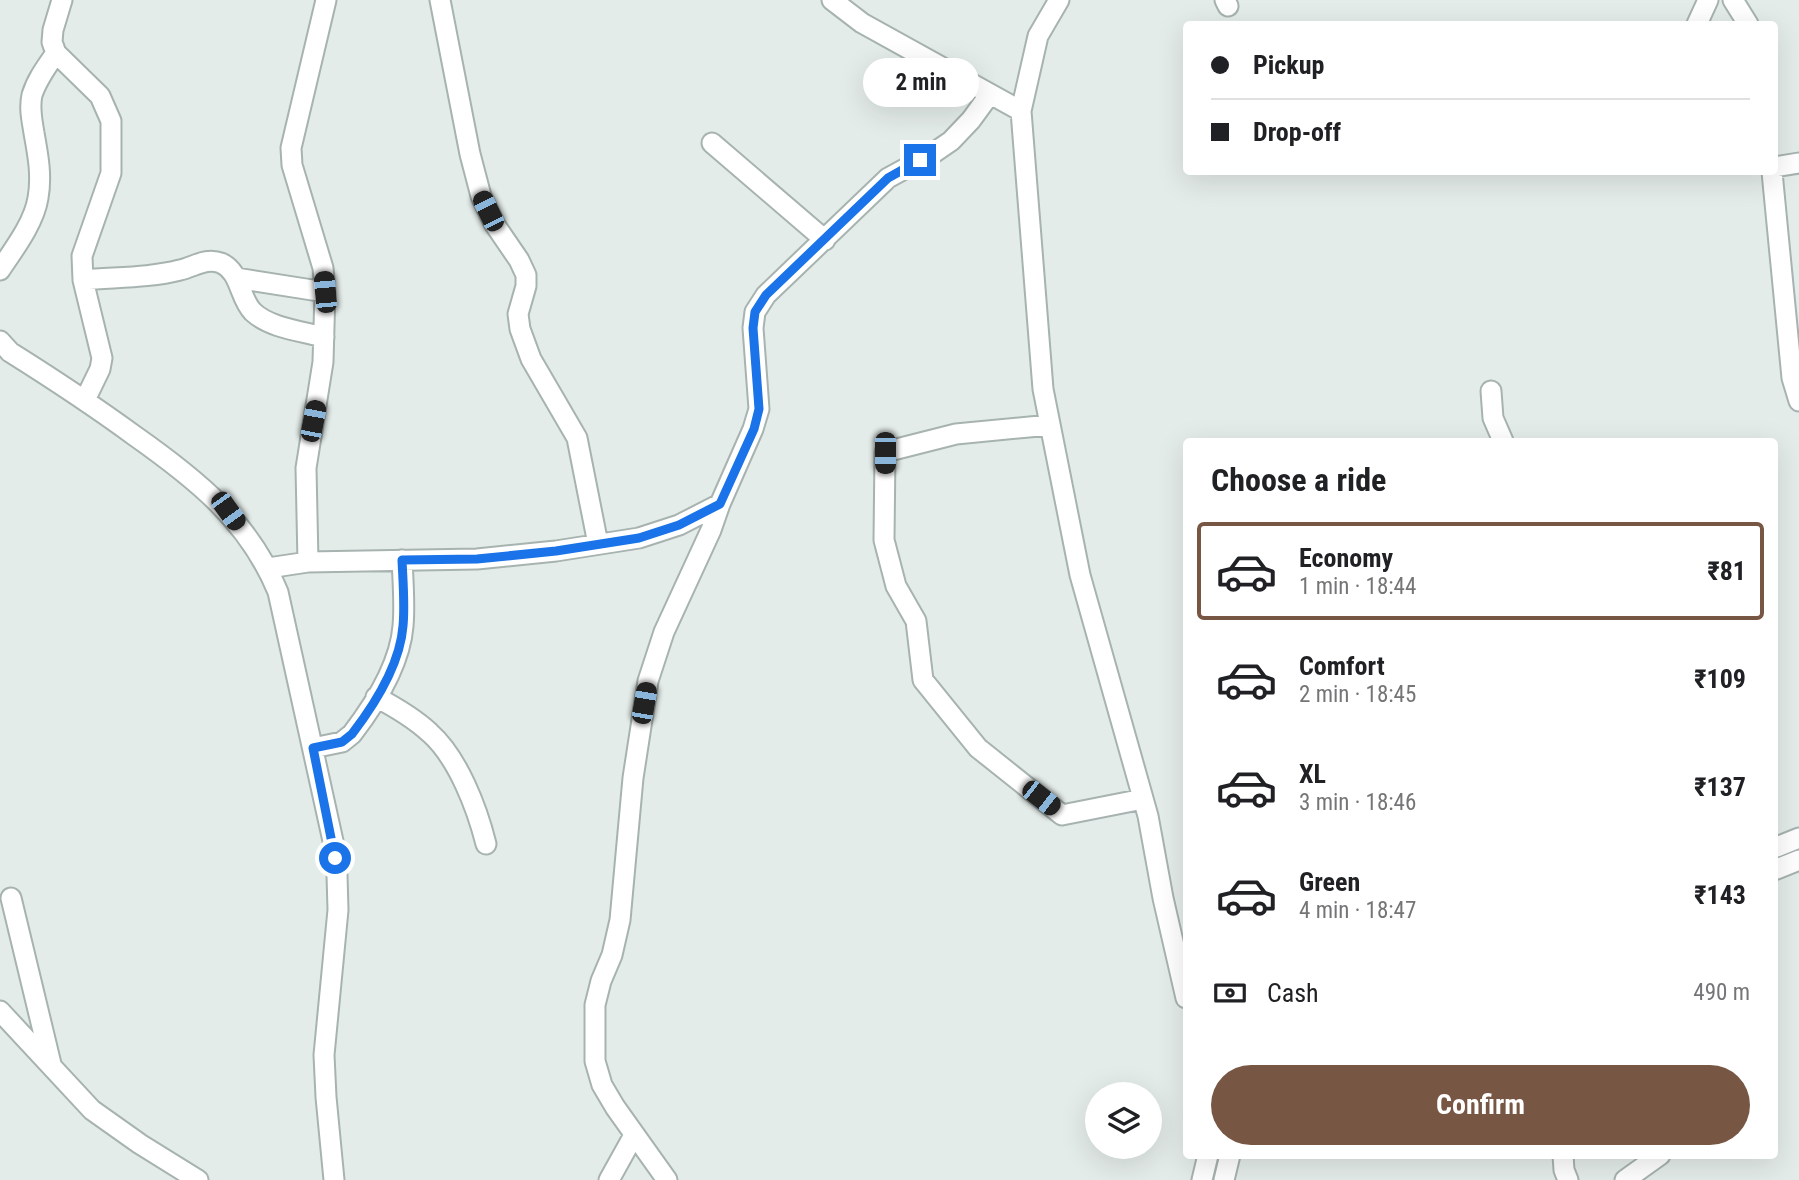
<!DOCTYPE html>
<html lang="en">
<head>
<meta charset="utf-8">
<style>
	body { margin:0; font-family:"Roboto Condensed",sans-serif; background:#f2f2f2; color:#202124; height:100vh; display:flex; flex-direction:column; font-size:26px; white-space:nowrap }
	* { box-sizing:border-box; margin:0 }
	p { font-size:23px; color:#757577 }
	.icon { flex:none; width:38px; height:38px; fill:none; stroke:currentColor; stroke-width:2; stroke-linecap:round; stroke-linejoin:round }
	.map { position:relative; flex:1; overflow:hidden }
	.panel { position:absolute; left:1183px; top:438px; width:595px; height:721px; display:flex; flex-direction:column; background:#fff; border-radius:7px; box-shadow:0 7px 28px #0002 }
	.panel>* { flex:none }
	.top-card { position:absolute; left:1183px; top:21px; width:595px; height:154px; border-radius:7px; box-shadow:0 7px 28px #0002; display:grid; align-content:center; height:154px; padding:0 28px; background:#fff }
	.controls { position:absolute; left:1085px; top:1082px; display:grid; gap:14px }
	.controls a { display:grid; place-items:center; width:77px; height:77px; border-radius:50%; background:#fff; box-shadow:0 7px 28px #0002; font-size:35px }
	.end { position:absolute; width:32px; height:32px; margin:-16px; border:9px solid #1a73e8; background:#fff; box-shadow:0 0 0 4px #fff }
	.from { border-radius:50% }
	.bubble { position:absolute; height:49px; border-radius:24px; background:#fff; box-shadow:0 7px 28px #0002; font-size:23px; font-weight:700; line-height:49px; text-align:center }
	.car { position:absolute; width:21px; height:42px; margin:-21px -10px; border-radius:9px; box-shadow:0 0 5px 2px #0007; background:linear-gradient(#222 24%,#8ab4d8 0 40%,#222 0 76%,#8ab4d8 0 86%,#222 0) }
	.top-card b { display:flex; align-items:center; gap:24px; height:66px; font-size:26px }
	.top-card b+b { border-top:2px solid #e0e0e0 }
	.top-card i { width:18px; height:18px; background:#202124 }
	ul { padding:0; list-style:none }
	li { display:flex; align-items:center; gap:21px; height:98px; margin:0 14px 10px; padding:0 14px; border:4px solid transparent; border-radius:7px }
	li div { flex:1 }
	li b { display:block; font-size:26px }
	li em { font-style:normal; font-weight:700 }
	li.active { border-color:#785644 }
	li>.icon { width:63px; height:63px; stroke-width:1.5 }
	h2 { padding:0 28px; font-size:32px; line-height:84px }
	.pay { display:flex; align-items:center; gap:18px; height:77px; padding:0 28px; font-size:26px }
	.pay p { margin-inline-start:auto }
	.cta { display:flex; gap:14px; margin-top:auto; padding:14px 28px }
	.cta a { flex:1; height:80px; border-radius:42px; background:#785644; color:#fff; font-size:28px; font-weight:700; line-height:80px; text-align:center }
	.map>svg:first-child { display:block }
</style>
</head>
<body>
<div class="map">
<svg width="1799" height="1180" viewBox="0 0 1799 1180">
	<rect width="100%" height="100%" fill="#e4ece9"/>
	<g fill="none" stroke-linecap="round" stroke-linejoin="round">
		<g stroke="#a7b3b0" stroke-width="23">
			<path id="minor" d="M62,0l-9,30 -1,12 4,11 44,43 11,25v52l-29,83 1,24 19,78 -2,11 -15,31
				M440,0l30,154 11,42 14,29 24,35 7,15v11l-8,28 2,15 11,30 46,79 21,106
				M832,0l30,23 159,88
				M1059,0l-21,36 -17,75 22,278 37,186 68,241 15,82 23,100
				M1225,0l3,6
				M1733,0l15,24
				M1697,24l11,-24
				M712,143l113,97
				M1774,167l25,-4
				M1772,172l20,206 7,23
				M0,270c14,-21 34,-47 38,-72 4,-22 0,-43 -4,-65 -2,-13 -5,-25 -2,-38 5,-16 15,-29 24,-42
				M236,278l89,14
				M83,280c32,-3 66,-2 97,-10 14,-3 26,-13 41,-7 20,9 18,35 32,49 17,16 48,19 71,25
				M0,341l10,11c43,27 84,54 125,84 61,43 114,85 143,156l55,249 4,34 1,35 -14,145 2,42 8,83
				M1491,391l2,27 10,23
				M1050,425l-94,9 -71,18 -1,88 12,46 20,35 7,59 55,68 84,67 81,-16
				M308,562l-2,-94 17,-106 2,-70 -2,-24 -31,-103 -1,-17 35,-148
				M268,568l40,-6 169,-3 79,-8 83,-13 40,-13 41,-21
				M376,697c19,10 38,21 54,36 28,25 47,75 56,111
				M313,748l29,-6 10,-8c23,-30 48,-69 51,-108 2,-21 0,-44 -1,-66
				M1774,848l25,-10
				M1774,870l25,-10
				M11,898l40,166
				M0,1011l92,99 48,34 58,36
				M1563,1155l1,15 4,10
				M609,1180l25,-45
				M667,1180l-52,-73 -13,-22 -7,-24v-56l6,-24 11,-26 8,-35 13,-142 15,-97 16,-49 47,-102 9,-26 33,-75 6,-20 -6,-81 2,-16 11,-17 122,-117 44,-24 19,-13 20,-21 19,-26
				M1202,1180l6,-25
				M1224,1180l6,-25
				M1625,1180l35,-25"/>
		</g>
		<use href="#minor" stroke="#fff" stroke-width="19"/>
	</g>
	<g fill="none" stroke-linecap="round" stroke-linejoin="round">
		<path stroke="#1a73e8" stroke-width="9" d="M335,858l-22,-110 29,-6 10,-8c23,-30 48,-69 51,-108 2,-21 0,-44 -1,-66l75,-1 79,-8 83,-13 40,-13 41,-21 34,-75 5,-20 -6,-81 2,-16 11,-17 122,-117 32,-18"/>
	</g>
</svg>
<div class="controls">
<a><svg class="icon" aria-label="layers" viewBox="0 0 24 24"><path d="M12 4l9 5-9 5-9-5zM3 14l9 5 9-5"/></svg></a>
</div>
<i class="end from" style="left:335px;top:858px"></i>
<i class="end" style="left:920px;top:160px"></i>
<div class="bubble" style="left:863px;top:58px;width:116px">2 min</div>
<i class="car" style="left:488px;top:211px;rotate:334deg"></i>
<i class="car" style="left:325px;top:292px;rotate:355deg"></i>
<i class="car" style="left:313px;top:421px;rotate:11deg"></i>
<i class="car" style="left:885px;top:453px;rotate:180deg"></i>
<i class="car" style="left:228px;top:511px;rotate:144deg"></i>
<i class="car" style="left:644px;top:703px;rotate:10deg"></i>
<i class="car" style="left:1041px;top:798px;rotate:128deg"></i>
<div class="top-card">
<b><i class="from"></i>Pickup</b>
<b><i></i>Drop-off</b>
</div>
<section class="panel">
<h2>Choose a ride</h2>
<ul>
<li class="active"><svg class="icon" aria-label="car" viewBox="0 0 24 24"><path d="M5 17H2v-5l4-1 3-4h7l3 4 3 1v5h-3M9 17h6M6 11h13"/><circle cx="7" cy="17" r="2"/><circle cx="17" cy="17" r="2"/></svg><div><b>Economy</b><p>1 min · 18:44</p></div><em>₹81</em></li>
<li><svg class="icon" aria-label="car" viewBox="0 0 24 24"><path d="M5 17H2v-5l4-1 3-4h7l3 4 3 1v5h-3M9 17h6M6 11h13"/><circle cx="7" cy="17" r="2"/><circle cx="17" cy="17" r="2"/></svg><div><b>Comfort</b><p>2 min · 18:45</p></div><em>₹109</em></li>
<li><svg class="icon" aria-label="car" viewBox="0 0 24 24"><path d="M5 17H2v-5l4-1 3-4h7l3 4 3 1v5h-3M9 17h6M6 11h13"/><circle cx="7" cy="17" r="2"/><circle cx="17" cy="17" r="2"/></svg><div><b>XL</b><p>3 min · 18:46</p></div><em>₹137</em></li>
<li><svg class="icon" aria-label="car" viewBox="0 0 24 24"><path d="M5 17H2v-5l4-1 3-4h7l3 4 3 1v5h-3M9 17h6M6 11h13"/><circle cx="7" cy="17" r="2"/><circle cx="17" cy="17" r="2"/></svg><div><b>Green</b><p>4 min · 18:47</p></div><em>₹143</em></li>
</ul>
<div class="pay"><svg class="icon" aria-label="cash" viewBox="0 0 24 24"><path d="M3 7h18v10H3z"/><circle cx="12" cy="12" r="2"/></svg>Cash<p>490 m</p></div>
<div class="cta"><a>Confirm</a></div>
</section>
</div>
</body>
</html>
